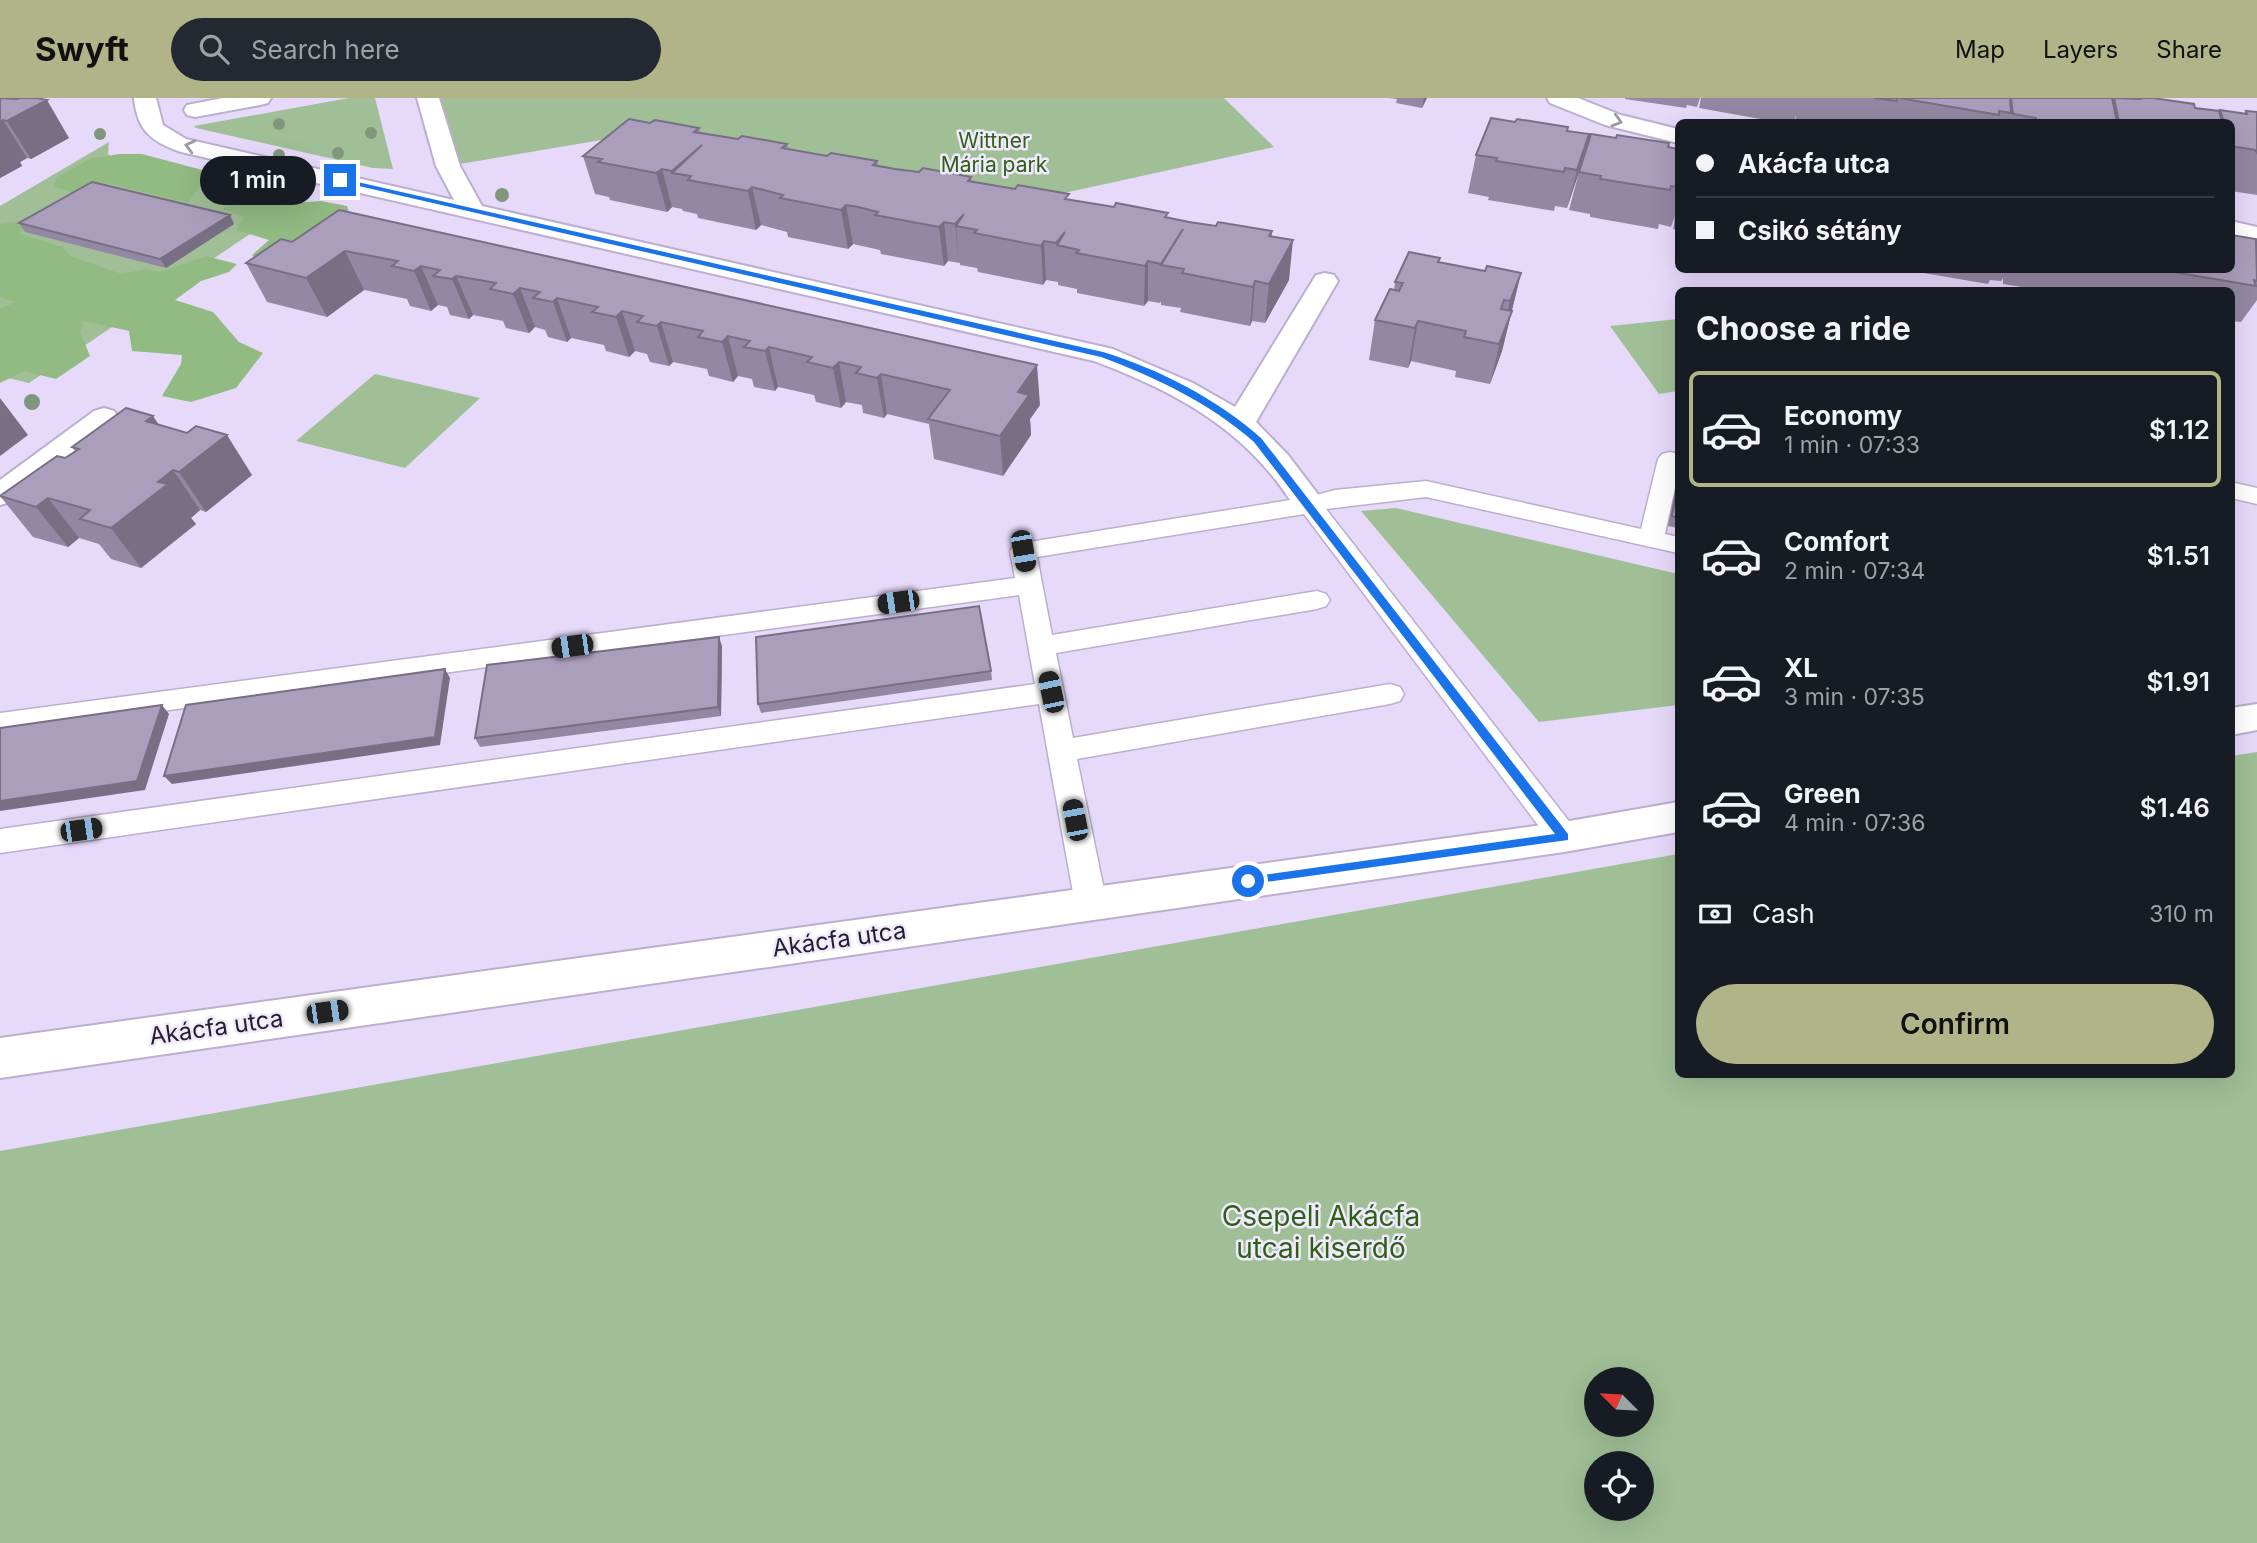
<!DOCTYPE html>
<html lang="en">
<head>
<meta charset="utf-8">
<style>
	body { margin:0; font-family:Inter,sans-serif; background:#242831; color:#f1f3f6; height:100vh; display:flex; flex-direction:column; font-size:26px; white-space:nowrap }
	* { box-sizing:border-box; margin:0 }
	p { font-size:23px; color:#9ea1a6 }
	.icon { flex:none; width:38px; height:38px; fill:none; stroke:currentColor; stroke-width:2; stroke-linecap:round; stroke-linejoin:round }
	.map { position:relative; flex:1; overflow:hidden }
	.details { position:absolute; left:1675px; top:189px; width:560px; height:791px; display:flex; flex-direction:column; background:#171b24; border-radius:10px; box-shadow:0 7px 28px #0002 }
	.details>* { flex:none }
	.hud { position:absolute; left:1675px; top:21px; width:560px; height:154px; border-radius:10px; box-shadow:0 7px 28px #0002; display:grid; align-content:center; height:154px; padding:0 21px; background:#171b24 }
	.needle { width:46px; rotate:294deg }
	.fabs { position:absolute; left:1584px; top:1269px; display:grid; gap:14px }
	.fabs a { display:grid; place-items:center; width:70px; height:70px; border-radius:50%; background:#171b24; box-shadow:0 7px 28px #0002; font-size:35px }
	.end { position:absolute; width:32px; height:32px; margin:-16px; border:9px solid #1a73e8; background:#fff; box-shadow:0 0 0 4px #fff }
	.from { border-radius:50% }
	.bubble { position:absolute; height:49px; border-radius:24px; background:#171b24; box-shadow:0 7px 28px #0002; font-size:23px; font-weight:600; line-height:49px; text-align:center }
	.car { position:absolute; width:21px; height:42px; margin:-21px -10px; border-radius:9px; box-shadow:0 0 5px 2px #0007; background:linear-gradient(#222 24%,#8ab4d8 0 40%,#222 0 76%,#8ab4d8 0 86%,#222 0) }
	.hud b { display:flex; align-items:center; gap:24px; height:66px; font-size:26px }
	.hud b+b { border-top:2px solid #363941 }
	.hud i { width:18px; height:18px; background:#f1f3f6 }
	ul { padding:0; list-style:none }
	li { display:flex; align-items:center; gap:21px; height:116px; margin:0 14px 10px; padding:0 7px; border:4px solid transparent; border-radius:10px }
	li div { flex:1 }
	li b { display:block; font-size:26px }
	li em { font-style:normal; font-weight:600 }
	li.active { border-color:#b1b488 }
	li>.icon { width:63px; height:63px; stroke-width:1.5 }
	h2 { padding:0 21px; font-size:32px; line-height:84px }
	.pay { display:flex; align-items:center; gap:18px; height:77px; padding:0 21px; font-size:26px }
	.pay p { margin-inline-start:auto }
	.cta { display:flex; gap:14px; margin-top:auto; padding:14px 21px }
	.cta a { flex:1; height:80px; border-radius:42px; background:#b1b488; color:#111; font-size:28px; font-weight:600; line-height:80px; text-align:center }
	header { display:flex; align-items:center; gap:42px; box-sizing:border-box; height:98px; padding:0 35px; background:#b1b488; color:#111 }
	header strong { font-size:33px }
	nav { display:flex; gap:38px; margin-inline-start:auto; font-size:24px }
	.search { width:490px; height:63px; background:#242831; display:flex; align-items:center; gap:18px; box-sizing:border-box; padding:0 24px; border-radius:38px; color:#9ea1a6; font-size:26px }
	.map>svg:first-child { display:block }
</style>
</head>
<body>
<header>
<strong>Swyft</strong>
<div class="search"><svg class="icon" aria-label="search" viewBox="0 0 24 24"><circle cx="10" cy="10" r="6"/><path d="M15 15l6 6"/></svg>Search here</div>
<nav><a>Map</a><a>Layers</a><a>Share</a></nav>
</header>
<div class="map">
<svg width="2257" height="1445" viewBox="0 0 2257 1445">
	<rect width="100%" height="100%" fill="#e6d9fa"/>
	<path fill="#a0bf96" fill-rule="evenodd" d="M349,0h26l18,71 -20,-1 -177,-40 -2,-2z
		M429,0h795l50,49 -279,61 -370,-72 -177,30z
		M109,44l-1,12 8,6 177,45 -264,178 -29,-7v-170z
		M1678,221v72l-19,3 -49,-68z
		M375,276l105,24 -75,70 -109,-27z
		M1396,410l282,66v131l-139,17 -178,-211z
		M2257,654v791h-2257v-392l1678,-297v220h553v-318zM1642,1281v45h-46v-45zM1642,1365v45h-46v-45z"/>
	<path fill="#92ba83" d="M119,56h23l68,18 -22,31 -82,-20 -26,11 -26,-7 2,-9 34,-19z
		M263,96l31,9 27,-2 26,5 5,16 -95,38 -5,-5 17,-15 -33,-10 8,-13 -21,-8 17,-10z
		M32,122l1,3 -14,11 44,13 7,9 52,18 23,-5 16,3 45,-16 31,8 -8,8 -28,9 -26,19 38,12 26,30 24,11 -27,35 -45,14 -29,-6 19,-32 1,-9 -50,-4 -3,-20 -45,-10 -4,11 10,24 -34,23 -32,-8 -24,12v-74l16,-7 -16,-5v-73z"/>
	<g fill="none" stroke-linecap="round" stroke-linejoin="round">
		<g stroke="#bbaece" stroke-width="3">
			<path id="lane" d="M1670,354l8,2v20l-13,60 13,3v16l-252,-56 -100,12 249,320 4,8 -4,8 -11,4 -11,-4 -249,-331 -267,43 15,78 265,-44 9,3 4,6 -4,6 -9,3 -261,44 17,85 317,-54 10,3 4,7 -4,7 -10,3 -313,55 30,145 -5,9 -11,4 -11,-4 -5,-9 -36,-200 -1039,149v-24l1035,-145 -16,-89 -1019,138v-20l1015,-135 -5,-27 4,-6 9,-2 286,-46 26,-7 91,-9 215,48 17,-70 4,-5z
				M2231,384l26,6v16l-26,-6z"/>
		</g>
		<g stroke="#bbaece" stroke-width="4">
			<path id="street" d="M134,0h22l7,27 23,14 268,61 -18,-34 -19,-68h22l21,68 22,40 631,143 80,34 42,24 81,-132 9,-2 9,2 4,6 -82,141 32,33 38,50 -5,7c-23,6 -28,-9 -40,-25 -48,-65 -113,-98 -187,-126l-913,-209c-30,-10 -44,-22 -47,-54z
				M223,0h48l-3,5 -8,2 -65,12 -8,-2 -3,-5 3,-5z
				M1547,0h31l43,17 57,14v14l-73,-18 -55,-22z
				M2231,123l26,6v16l-26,-6z
				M104,310l10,3 5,6 -5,6 -103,79 -11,3v-25l94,-69z
				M2257,606v26l-26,5v-27z
				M1678,704v30l-114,20 -1564,226v-40l1564,-216z"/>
		</g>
		<use href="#lane" fill="#fff" fill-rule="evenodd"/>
		<use href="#street" fill="#fff" fill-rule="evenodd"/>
	</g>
	<g fill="#81977d">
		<circle cx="279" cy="26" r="6"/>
		<circle cx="371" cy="35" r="6"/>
		<circle cx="100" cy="36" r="6"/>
		<circle cx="338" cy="55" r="6"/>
		<circle cx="279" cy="57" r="6"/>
		<circle cx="502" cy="97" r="7"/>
		<circle cx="32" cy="304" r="8"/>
	</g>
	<path fill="#9388a3" d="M0,0l69,40 -38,21 -4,-1 -7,4 2,4 -22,12z
		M1389,0h38l-5,10 -26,-5 1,-4z
		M1625,0h75l-3,9 -10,-2 -1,3 -61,-9z
		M1701,0h430l6,1 1,-1h15l66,15 1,-3 24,4 2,-3 11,1v83l-26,-4v-69h-436l1,-7 -2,6 -11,-1 -1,2h-5l-78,-14z
		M650,25l49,5 1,5 38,6 49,5 1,5 39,7 50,5 1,5 17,3 76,8 1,5 196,36 48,8 56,5v6l17,43 -24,43 -13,-2 -2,5 -70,-14 1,-4 -20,-3v-4l-1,2 -12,-2 -4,5 -67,-13v-4l-19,-4v-3l-12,-2 -3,5 -65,-13 -1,-4 -17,-3v-2l-12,-2 -4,5 -63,-12 -1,-4 -27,-6 -5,5 -60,-12 -1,-5 -26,-7 -5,5 -58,-12 -1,-4 -14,-3 -1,-2 -10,-2 -5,5 -57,-12 -1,-3 -14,-3 -12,-38z
		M1567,33l22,3 -10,38 -12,36 -12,-2 -1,5 -66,-11 1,-3 -21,-4 8,-38z
		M1668,49l10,2v81l-5,-1 2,-13 -4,11 -12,-3 -1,5 -68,-12v-3l-21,-4 10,-38z
		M339,112l701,195 -10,14 1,16 -28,41 -69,-17 -5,-35 -42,-10 -3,4 -21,-5 -1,-8 -16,-3 -5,6 -25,-6 -2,-7 -36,-8 -3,4 -21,-4 -2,-8 -14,-3 -5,6 -24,-6 -2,-7 -34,-7 -4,4 -19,-4 -3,-8 -12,-3 -6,6 -23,-6 -2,-6 -33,-7 -4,4 -19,-5 -3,-7 -10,-3 -6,6 -23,-5 -3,-7 -30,-6 -4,4 -19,-4 -3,-8 -9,-2 -7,6 -21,-5 -3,-7 -43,-9 -37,27 -60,-15 -21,-39 46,-21z
		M230,117l4,9 -68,44 -141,-36 -6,-9z
		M2257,144v58l-16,22 -10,-1v-31h-203v-2l-25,-4v-6l-2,3 -11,-1 -2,4 -76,-13 1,-1h318z
		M1440,160l-1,4 46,9 36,2 -19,78 -12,33 -35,-7 1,-6 -45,-10 -3,7 -39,-8 6,-40 19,-30 1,-8z
		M160,327l92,50 -46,37 -6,-2 -9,8 5,6 -55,44 -30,-9 -12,-15 -20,-6 -11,9 -35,-10 -33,-41 65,-38 10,-7 -3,-4z
		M1678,377v53l-10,-2z
		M722,548l-1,70 -241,31 -5,-9z
		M991,573l1,9 -231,33 -3,-9z"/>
	<path fill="#786f84" d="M0,0h37l10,2 22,38 -38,21 -24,-38 -3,-2z
		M1424,0h3l-5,10z
		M3,22l24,38 -7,4 2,4 -22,12v-56z
		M1589,36l-10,38 -12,36 10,-38z
		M662,71l10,38 -5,5 -11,-39z
		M752,89l9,38 -5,5 -8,-39z
		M846,107l7,39 -5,5 -7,-39z
		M964,116l-8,12 3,37 -4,-39z
		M230,117l4,9 -68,44 -6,-9z
		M944,124l4,39 -4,5 -5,-39z
		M1293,142l-4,40 -24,43 4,-39z
		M1044,143l2,39 -3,5 -2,-39z
		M345,153l19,39 -37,27 -21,-39z
		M1148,163v40l-4,5 1,-40z
		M421,168l17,39 -7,6 -17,-40z
		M1521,175l-19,78 -12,33 20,-83z
		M456,178l17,39 -4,4 -17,-40z
		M1255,183l-3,40 -2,5 3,-39z
		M520,190l15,39 -6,6 -16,-39z
		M557,200l14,40 -4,4 -14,-40z
		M622,213l13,40 -6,6 -13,-40z
		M1418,223l-7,40 -3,7 7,-40z
		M661,224l12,40 -4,4 -12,-40z
		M728,238l10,40 -5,6 -11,-40z
		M769,249l9,40 -3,4 -10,-40z
		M839,264l7,40 -5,6 -8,-40z
		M1037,267l3,40 -10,14 1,16 -28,41 -3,-40 18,-44z
		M881,276l6,40 -3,4 -7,-40z
		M0,300l28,37 -28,21z
		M153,318l27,40 -34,-35z
		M227,337l25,40 -46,37 -27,-40z
		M173,372l27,40 -9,8 5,6 -55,44 -30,-40 47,-46z
		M48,400l31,40 -11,9 -32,-40z
		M719,539l3,9 -1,70 -3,-9z
		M445,571l5,9 -10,67 -268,39 -8,-8z
		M162,607l7,9 -24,76 -145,21v-10z"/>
	<path fill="#ab9ebd" stroke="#786f84" stroke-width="2" d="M0,0l17,1 3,-1h16l11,2 -40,21 -4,-1 -3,2z
		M1874,0h23v3z
		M1899,0h111l1,15 -12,-2v4z
		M2011,0h101l5,24h-67l-14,-2v-2l-23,-4z
		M2114,0l26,1 -1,-1h14l41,6 1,4 24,3 3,11h-103z
		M2220,12l27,4 -1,-3 11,1v41l-2,-3 -24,-4v-24h-7z
		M1491,20l24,4 2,-3 51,8 -1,4 22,3 -12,36 -12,-2 -1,4 -68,-11 1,-3 -21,-3z
		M629,21l21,4 5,-3 44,8 -5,4 44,7 4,-3 45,8 -5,4 45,8 4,-3 46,8 -4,4 22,4 24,3 4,-4 48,9 -3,4 47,8 3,-4 51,9 -4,5 49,8 2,-4 52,10 -3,4 24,5 27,4 2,-4 54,9 -3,5 24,4 -24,44 -14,-3 -2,6 -71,-14 2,-4 -23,-4 22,-36 -22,35 -13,-3 -3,5 -69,-13 3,-3 -22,-5 8,-13 -9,11 -12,-2 -3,5 -67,-13 3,-3 -21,-4 8,-12 -9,10 -11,-2 -5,5 -64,-12 3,-3 -20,-5 -12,-2 -5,5 -61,-12 3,-3 -31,-8 -4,4 -60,-11 3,-4 -19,-3 30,-28 -30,26 -10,-2 -6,4 -58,-11 4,-3 -19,-3z
		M1591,36l25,4 1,-3 52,8 -1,4 10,2v38l-7,-1 -1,4 -70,-11 1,-3 -22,-4z
		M92,84l138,33 -70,44 -141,-36z
		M339,112l698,155 -19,27 11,3 -29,41 -72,-17 22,-29 -69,-16 -4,4 -21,-5 5,-6 -22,-5 -6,6 -26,-6 5,-5 -43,-10 -4,4 -21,-4 6,-6 -22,-5 -6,6 -24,-5 5,-6 -42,-9 -4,4 -20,-4 6,-6 -21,-5 -6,6 -24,-5 6,-5 -41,-9 -4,4 -20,-4 7,-6 -20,-4 -7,6 -23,-5 6,-6 -40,-7 -4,3 -19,-3 7,-6 -19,-4 -7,5 -22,-5 6,-5 -53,-10 -39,27 -60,-15 35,-24 11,3z
		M2231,137l25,4 1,42 -3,-1 2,6 -83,-14v-2h58z
		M1409,154l31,6 -2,4 47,9 2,-5 34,7 -11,28 -6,-1 -3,9 11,2 -13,33 -35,-7 2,-6 -48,-10 -3,7 -40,-8 15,-31 9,2 4,-8 -8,-1z
		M126,310l27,8 -7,5 41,12 9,-7 31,9 -48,37 -6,-2 -15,12 10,2 -57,44 -31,-9 10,-9 -42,-12 -12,9 -36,-11 57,-40 8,2 14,-9 -7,-2z
		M1678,385v35l-6,-2z
		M979,508l12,65 -233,33 -2,-67z
		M719,539l-1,70 -243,31 12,-73z
		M445,571l-10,68 -271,39 22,-71z
		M162,607l-25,76 -137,20v-73z"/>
	<defs><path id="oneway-chevron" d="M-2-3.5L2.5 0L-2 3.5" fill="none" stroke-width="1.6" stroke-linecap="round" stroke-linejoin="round" transform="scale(1.75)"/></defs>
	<g stroke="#9c9aa0">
		<use href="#oneway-chevron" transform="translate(1617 23) rotate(16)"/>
		<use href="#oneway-chevron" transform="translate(190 48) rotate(-166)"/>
	</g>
	<path fill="#1a73e8" d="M340,80l763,174c56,17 114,47 158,86l307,396v6l-324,45 -1,-4 5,-4 307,-43 -301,-392c-44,-39 -99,-65 -153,-85l-764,-176z"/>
	<g text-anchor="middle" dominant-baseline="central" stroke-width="5" stroke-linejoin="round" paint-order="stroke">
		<g font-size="21" fill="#2e6116" stroke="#f1e9fd">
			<text x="994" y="42">Wittner<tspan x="994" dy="24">Mária park</tspan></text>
		</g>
		<g font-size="24" fill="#241f2b" stroke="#f1e9fd">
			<text transform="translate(839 841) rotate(-8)">Akácfa utca</text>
			<text transform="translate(216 929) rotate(-8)">Akácfa utca</text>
		</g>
		<g font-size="28" fill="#2e6116" stroke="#f1e9fd">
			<text x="1321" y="1118">Csepeli Akácfa<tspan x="1321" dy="32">utcai kiserdő</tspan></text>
		</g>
	</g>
</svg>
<div class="fabs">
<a><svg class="needle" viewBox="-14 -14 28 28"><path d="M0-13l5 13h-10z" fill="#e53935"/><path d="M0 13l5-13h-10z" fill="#9ea1a6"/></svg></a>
<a><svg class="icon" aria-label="locate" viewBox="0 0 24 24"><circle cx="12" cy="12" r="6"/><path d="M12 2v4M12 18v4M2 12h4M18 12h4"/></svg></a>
</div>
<i class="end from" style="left:1248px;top:783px"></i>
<i class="end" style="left:340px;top:82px"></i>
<div class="bubble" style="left:200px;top:58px;width:116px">1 min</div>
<i class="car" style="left:1023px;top:453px;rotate:170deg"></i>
<i class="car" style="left:898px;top:504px;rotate:262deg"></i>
<i class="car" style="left:572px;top:548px;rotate:262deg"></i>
<i class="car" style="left:1051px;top:594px;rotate:348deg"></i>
<i class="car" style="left:1075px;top:722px;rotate:349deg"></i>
<i class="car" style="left:81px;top:732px;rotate:82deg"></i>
<i class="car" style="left:327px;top:914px;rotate:82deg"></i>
<div class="hud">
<b><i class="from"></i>Akácfa utca</b>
<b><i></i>Csikó sétány</b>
</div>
<section class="details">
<h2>Choose a ride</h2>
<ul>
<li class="active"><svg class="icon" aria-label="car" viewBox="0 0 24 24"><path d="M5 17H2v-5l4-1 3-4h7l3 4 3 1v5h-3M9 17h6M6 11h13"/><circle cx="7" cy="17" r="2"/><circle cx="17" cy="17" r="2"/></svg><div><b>Economy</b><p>1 min · 07:33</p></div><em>$1.12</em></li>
<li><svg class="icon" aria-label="car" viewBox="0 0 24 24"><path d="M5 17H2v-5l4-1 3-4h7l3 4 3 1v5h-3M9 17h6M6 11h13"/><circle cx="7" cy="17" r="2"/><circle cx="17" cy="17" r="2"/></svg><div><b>Comfort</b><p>2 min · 07:34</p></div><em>$1.51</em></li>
<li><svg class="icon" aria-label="car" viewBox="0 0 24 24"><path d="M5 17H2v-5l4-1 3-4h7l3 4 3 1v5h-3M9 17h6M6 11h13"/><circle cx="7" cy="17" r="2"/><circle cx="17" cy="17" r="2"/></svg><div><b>XL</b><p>3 min · 07:35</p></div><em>$1.91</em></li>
<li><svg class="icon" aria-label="car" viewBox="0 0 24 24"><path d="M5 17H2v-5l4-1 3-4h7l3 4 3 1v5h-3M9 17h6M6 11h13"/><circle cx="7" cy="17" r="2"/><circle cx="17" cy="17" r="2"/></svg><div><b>Green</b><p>4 min · 07:36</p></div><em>$1.46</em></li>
</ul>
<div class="pay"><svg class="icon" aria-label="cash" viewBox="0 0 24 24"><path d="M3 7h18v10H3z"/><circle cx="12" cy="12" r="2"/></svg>Cash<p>310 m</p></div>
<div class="cta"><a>Confirm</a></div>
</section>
</div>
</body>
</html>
